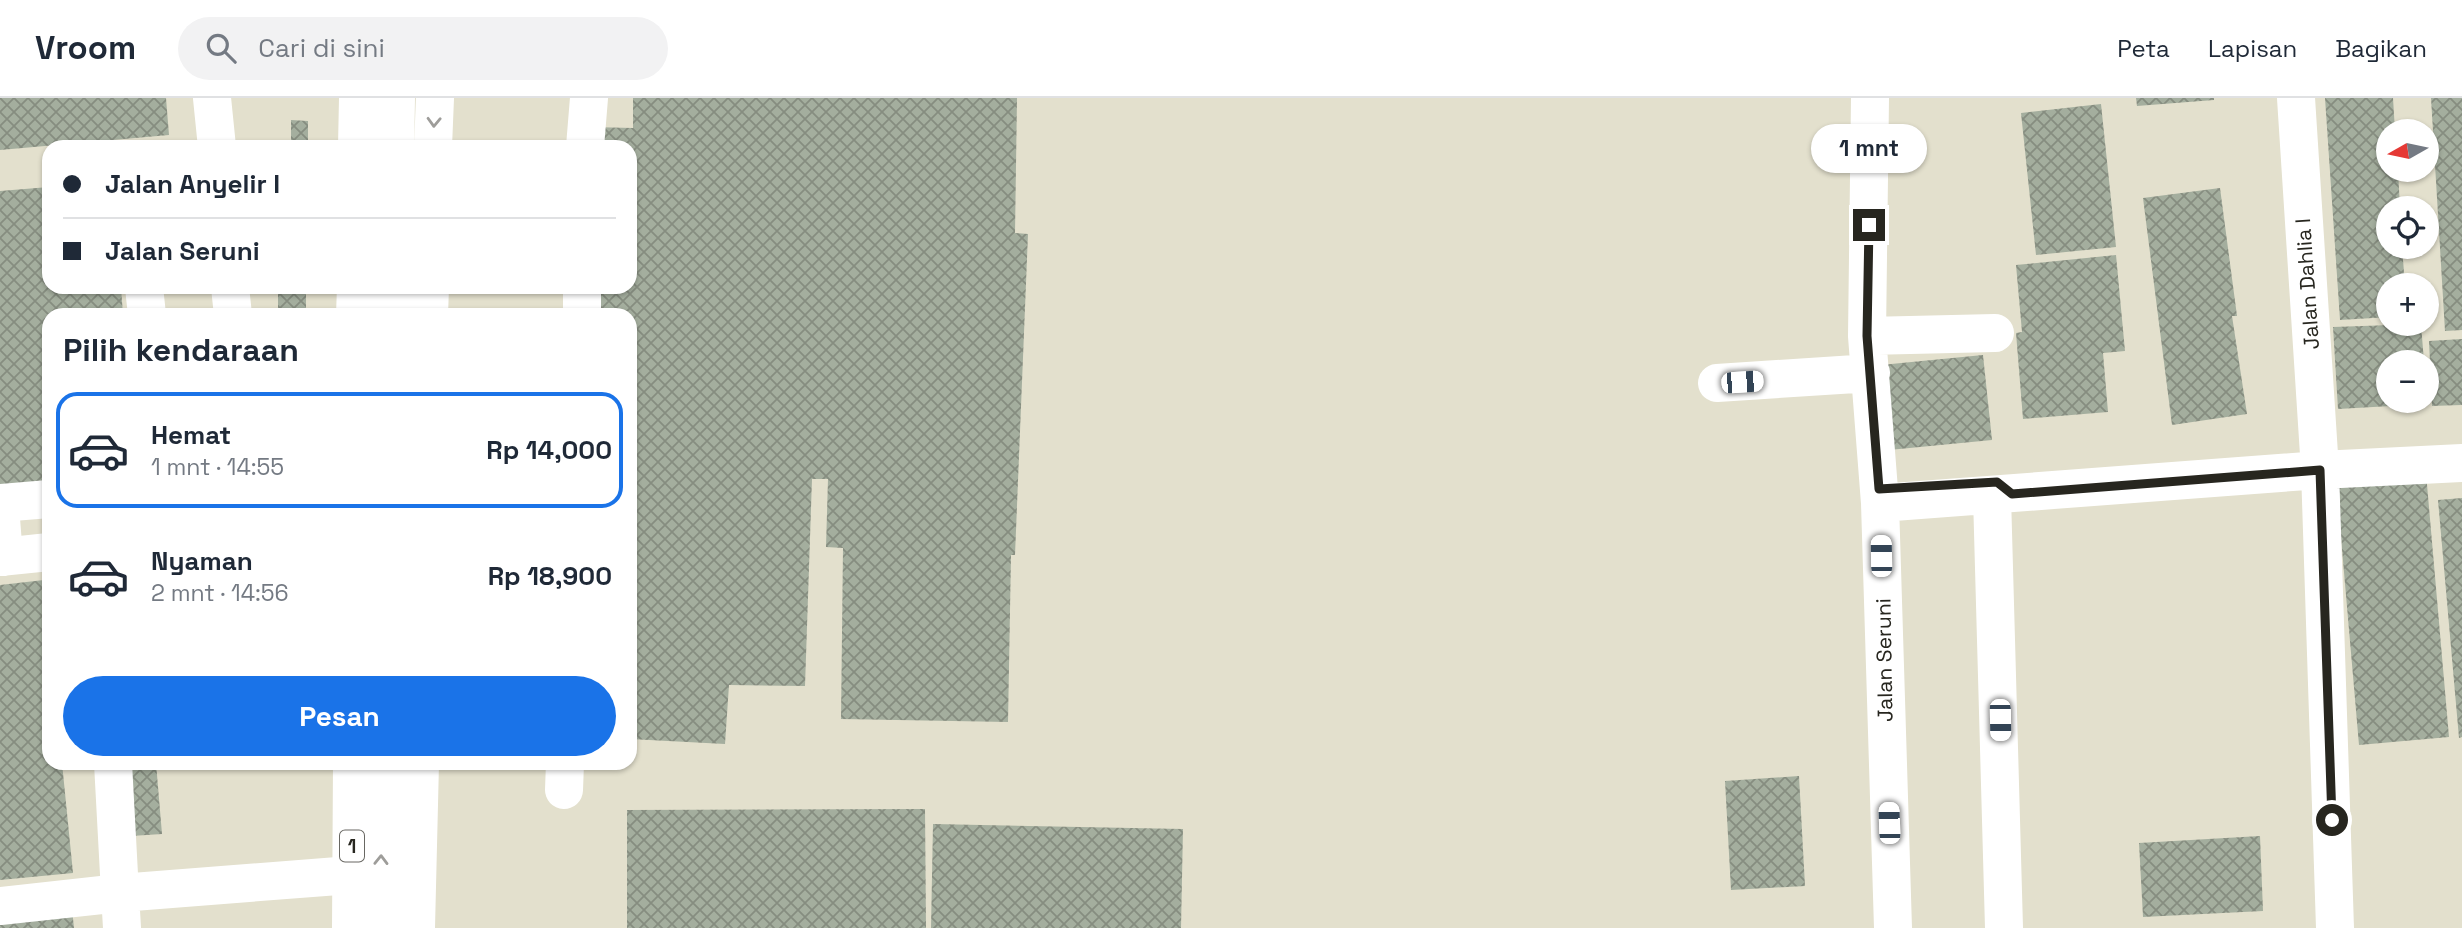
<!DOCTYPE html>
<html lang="id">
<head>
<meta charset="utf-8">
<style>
	body { margin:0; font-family:"Space Grotesk",sans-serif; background:#f2f2f3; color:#1f2937; height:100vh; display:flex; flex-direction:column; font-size:26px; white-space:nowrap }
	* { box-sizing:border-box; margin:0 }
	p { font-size:23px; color:#747a83 }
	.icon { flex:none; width:38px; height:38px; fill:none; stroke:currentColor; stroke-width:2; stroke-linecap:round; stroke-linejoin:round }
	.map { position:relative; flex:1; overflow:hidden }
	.drawer { position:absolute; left:42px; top:210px; width:595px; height:462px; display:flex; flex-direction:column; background:#fff; border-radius:21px; box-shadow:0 2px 5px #0004 }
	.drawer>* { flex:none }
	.top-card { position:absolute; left:42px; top:42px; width:595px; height:154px; border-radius:21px; box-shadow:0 2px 5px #0004; display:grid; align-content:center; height:154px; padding:0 21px; background:#fff }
	.needle { width:46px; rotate:261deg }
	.tools { position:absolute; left:2376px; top:21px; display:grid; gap:14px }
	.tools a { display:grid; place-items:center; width:63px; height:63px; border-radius:50%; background:#fff; box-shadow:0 2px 5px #0004; font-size:35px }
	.end { position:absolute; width:32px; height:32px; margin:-16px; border:9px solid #27261f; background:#fff; box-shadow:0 0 0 4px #fff }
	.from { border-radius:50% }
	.bubble { position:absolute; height:49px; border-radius:24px; background:#fff; box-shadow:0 2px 5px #0004; font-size:23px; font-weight:600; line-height:49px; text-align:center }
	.car { position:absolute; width:21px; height:42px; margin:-21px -10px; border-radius:9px; box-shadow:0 0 5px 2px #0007; background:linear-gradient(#fff 24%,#345 0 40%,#fff 0 76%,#345 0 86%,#fff 0) }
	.top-card b { display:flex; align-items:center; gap:24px; height:66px; font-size:26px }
	.top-card b+b { border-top:2px solid #e0e1e3 }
	.top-card i { width:18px; height:18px; background:#1f2937 }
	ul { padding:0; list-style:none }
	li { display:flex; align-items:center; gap:21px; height:116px; margin:0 14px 10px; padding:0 7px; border:4px solid transparent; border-radius:21px }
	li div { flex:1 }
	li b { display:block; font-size:26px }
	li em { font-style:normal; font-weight:600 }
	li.on { border-color:#1a73e8 }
	li>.icon { width:63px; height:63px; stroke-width:1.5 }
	h2 { padding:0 21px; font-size:32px; line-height:84px }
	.cta { display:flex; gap:14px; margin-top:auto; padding:14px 21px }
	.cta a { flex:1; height:80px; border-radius:42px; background:#1a73e8; color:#fff; font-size:28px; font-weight:600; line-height:80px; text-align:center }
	header { display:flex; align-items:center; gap:42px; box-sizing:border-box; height:98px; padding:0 35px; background:#fff; border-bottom:2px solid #e0e1e3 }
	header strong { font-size:33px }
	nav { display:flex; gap:38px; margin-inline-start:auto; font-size:24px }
	.search { width:490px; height:63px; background:#f2f2f3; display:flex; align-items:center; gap:18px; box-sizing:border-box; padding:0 24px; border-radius:38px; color:#747a83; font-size:26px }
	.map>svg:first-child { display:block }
</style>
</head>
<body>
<header>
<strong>Vroom</strong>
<div class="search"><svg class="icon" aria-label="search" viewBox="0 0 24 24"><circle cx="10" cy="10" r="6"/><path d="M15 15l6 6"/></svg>Cari di sini</div>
<nav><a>Peta</a><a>Lapisan</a><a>Bagikan</a></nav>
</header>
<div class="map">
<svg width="2462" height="830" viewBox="0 0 2462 830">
	<defs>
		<pattern id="building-cross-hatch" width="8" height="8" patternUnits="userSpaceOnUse" patternTransform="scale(1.75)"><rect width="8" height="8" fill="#a4ae9e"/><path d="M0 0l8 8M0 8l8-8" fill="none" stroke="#868d80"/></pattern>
	</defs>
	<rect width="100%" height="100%" fill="#e3e0cd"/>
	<path fill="url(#building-cross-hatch)" d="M0,0h166l3,37 -169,15z
		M633,0h384l-2,135 13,1 -13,321h-4l-3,167 -167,-3 2,-171 -17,-1 2,-68h-16l-7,207 -76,-1 -4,59 -95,-5v-424h-43l1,-28h42v-140h-39v-20l42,1z
		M2136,0h78v2l-77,6z
		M2325,0h68l2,33h-6v39h9l2,38h-11v39h13l3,38h-16v32l-49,3z
		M2431,0h31v232l-17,1z
		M2101,6l15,143 -80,8 -15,-142z
		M291,22l17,1v26h-17z
		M49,89v100h72l2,28h-74v179l-49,4v-307z
		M2220,90l17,128h-5l15,98 -75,11 -29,-227z
		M2116,157l9,96 -22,2 5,59 -85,7 -7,-86 6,-1 -6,-67z
		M278,189h28v28h-28z
		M2421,226l3,38h-35v39h37v3l-88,5 -5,-82z
		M2462,241v66l-30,1 -3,-65z
		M1983,257l9,85 -103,10 -8,-85z
		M2426,375l23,264 -90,8 -23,-265z
		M2462,400v239l-3,1 -21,-238z
		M44,482l5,51v132h13l11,110 -73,7v-295z
		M125,665h31l6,71 -31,2z
		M1799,678l6,110 -74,4 -6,-109z
		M925,711l1,119h-299v-118z
		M933,726l250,5 -2,99h-250z
		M2260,738l3,75 -120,6 -4,-74z
		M72,811l2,19h-74v-12z"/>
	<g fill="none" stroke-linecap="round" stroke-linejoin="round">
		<path stroke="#fff" stroke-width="38" d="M212,0l5,49
			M1870,0l-3,238 13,167 13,425
			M2296,0l24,372 15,458
			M585,49l4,-49
			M144,189l3,28
			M230,189l3,28
			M582,217v-28
			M1867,238l128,-3
			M1717,285l154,-10
			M1992,398l12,432
			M0,405l49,-4
			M1880,405l440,-33 142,-7
			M0,408l4,51
			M0,459l49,-5
			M564,692l1,-27
			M0,808l120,-13 -7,-130
			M122,830l-2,-35 231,-18"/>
		<path stroke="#fff" stroke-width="38" d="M357,49l1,-49
			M395,49l1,-49
			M433,49l2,-49
			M355,217l1,-28
			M391,217l1,-28
			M429,217l1,-28
			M351,830l1,-165
			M380,830l3,-165
			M416,830l4,-165"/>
	</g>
	<defs><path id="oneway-chevron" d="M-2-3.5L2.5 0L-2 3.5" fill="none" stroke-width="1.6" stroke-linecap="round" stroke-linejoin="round" transform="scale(1.75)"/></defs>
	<g stroke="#9e9d9a">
		<use href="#oneway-chevron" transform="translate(434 24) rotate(92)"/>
		<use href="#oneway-chevron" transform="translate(381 762) rotate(-89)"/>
	</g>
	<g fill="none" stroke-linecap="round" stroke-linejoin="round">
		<path stroke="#27261f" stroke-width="9" d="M1869,127l-2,111 12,153 118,-7 15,12 308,-24 12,350"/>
	</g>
	<g text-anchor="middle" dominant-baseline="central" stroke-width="5" stroke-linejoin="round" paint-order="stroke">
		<rect fill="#fff" stroke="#686762" stroke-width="2" x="340" y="732.5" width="24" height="31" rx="5"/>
		<g font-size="19" font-weight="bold" fill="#27261f">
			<text x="352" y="748">1</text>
		</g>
		<g font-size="21" fill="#27261f" stroke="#fff">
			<text transform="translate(2307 186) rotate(-94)">Jalan Dahlia I</text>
			<text transform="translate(1884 562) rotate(-91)">Jalan Seruni</text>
		</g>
	</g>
</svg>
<div class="tools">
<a><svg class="needle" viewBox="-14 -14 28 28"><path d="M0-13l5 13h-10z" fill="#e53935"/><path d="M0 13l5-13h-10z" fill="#747a83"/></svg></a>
<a><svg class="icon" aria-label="locate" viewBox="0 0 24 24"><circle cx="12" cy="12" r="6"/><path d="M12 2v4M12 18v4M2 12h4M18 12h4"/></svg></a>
<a>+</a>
<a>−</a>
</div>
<i class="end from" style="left:2332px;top:722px"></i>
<i class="end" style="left:1869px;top:127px"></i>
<div class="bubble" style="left:1811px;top:26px;width:116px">1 mnt</div>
<i class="car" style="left:1742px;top:284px;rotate:86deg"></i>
<i class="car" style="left:1881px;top:458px;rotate:359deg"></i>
<i class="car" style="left:2000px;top:622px;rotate:179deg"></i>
<i class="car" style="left:1889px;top:725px;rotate:358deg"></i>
<div class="top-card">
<b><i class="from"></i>Jalan Anyelir I</b>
<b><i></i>Jalan Seruni</b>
</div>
<section class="drawer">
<h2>Pilih kendaraan</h2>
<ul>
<li class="on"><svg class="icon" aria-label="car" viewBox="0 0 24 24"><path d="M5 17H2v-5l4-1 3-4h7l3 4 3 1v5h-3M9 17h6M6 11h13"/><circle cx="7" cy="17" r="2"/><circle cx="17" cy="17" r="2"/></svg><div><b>Hemat</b><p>1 mnt · 14:55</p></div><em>Rp 14,000</em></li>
<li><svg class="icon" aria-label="car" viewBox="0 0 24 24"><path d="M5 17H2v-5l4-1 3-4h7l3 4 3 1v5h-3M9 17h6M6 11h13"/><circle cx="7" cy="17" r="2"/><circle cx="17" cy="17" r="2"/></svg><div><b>Nyaman</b><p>2 mnt · 14:56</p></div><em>Rp 18,900</em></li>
</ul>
<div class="cta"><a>Pesan</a></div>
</section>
</div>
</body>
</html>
